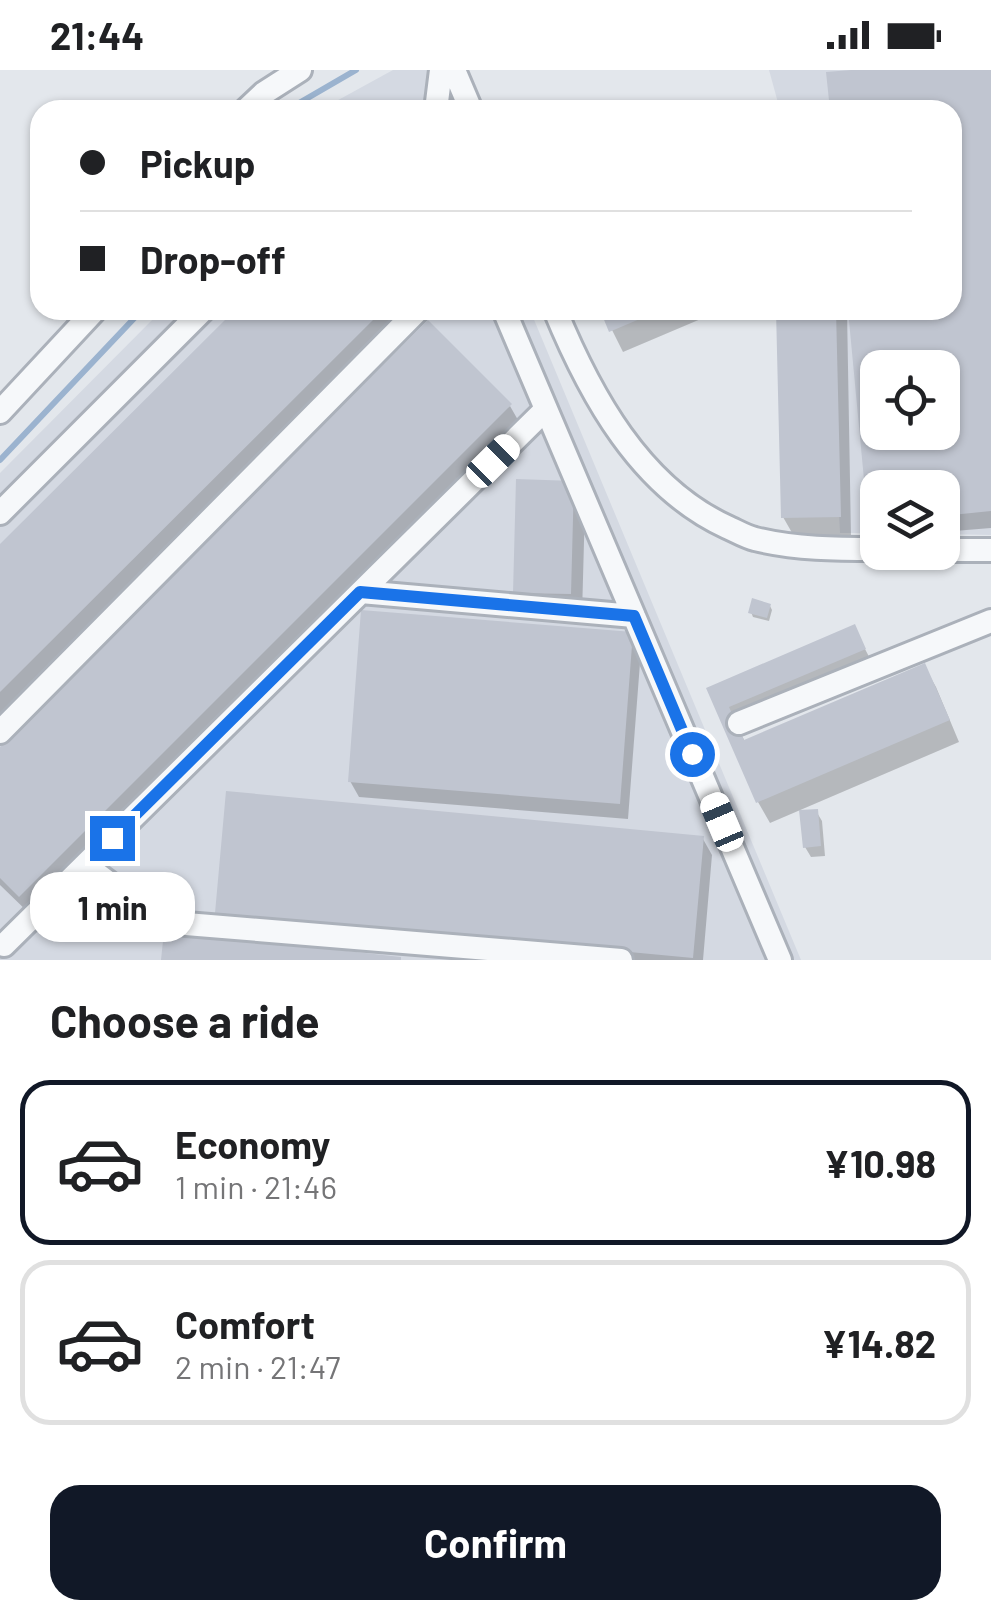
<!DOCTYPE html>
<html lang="en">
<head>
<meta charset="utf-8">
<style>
	body { margin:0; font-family:Barlow,sans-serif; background:#f2f2f2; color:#202124; height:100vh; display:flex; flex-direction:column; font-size:38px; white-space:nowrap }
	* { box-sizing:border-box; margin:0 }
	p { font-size:32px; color:#757577 }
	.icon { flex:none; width:55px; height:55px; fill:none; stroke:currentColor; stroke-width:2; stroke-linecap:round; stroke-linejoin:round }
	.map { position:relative; height:890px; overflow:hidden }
	.details { display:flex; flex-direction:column; background:#fff; flex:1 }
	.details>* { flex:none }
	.hud { position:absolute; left:30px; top:30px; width:932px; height:220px; border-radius:30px; box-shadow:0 2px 8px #0004; display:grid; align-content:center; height:220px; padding:0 50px; background:#fff }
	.buttons { position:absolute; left:860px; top:280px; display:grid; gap:20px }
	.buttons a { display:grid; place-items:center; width:100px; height:100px; border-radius:20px; background:#fff; box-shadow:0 2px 8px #0004; font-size:50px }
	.end { position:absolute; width:45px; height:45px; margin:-22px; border:12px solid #1a73e8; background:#fff; box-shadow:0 0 0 5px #fff }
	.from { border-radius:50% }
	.bubble { position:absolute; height:70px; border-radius:30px; background:#fff; box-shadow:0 2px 8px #0004; font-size:32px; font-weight:700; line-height:70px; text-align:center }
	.car { position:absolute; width:30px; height:60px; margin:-30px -15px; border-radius:12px; box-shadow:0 0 8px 2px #0007; background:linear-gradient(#fff 24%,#345 0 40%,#fff 0 76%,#345 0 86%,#fff 0) }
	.hud b { display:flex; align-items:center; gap:35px; height:95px; font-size:38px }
	.hud b+b { border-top:2px solid #e0e0e0 }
	.hud i { width:25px; height:25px; background:#202124 }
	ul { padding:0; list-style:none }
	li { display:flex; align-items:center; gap:30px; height:165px; margin:0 20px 15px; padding:0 30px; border:5px solid #e0e0e0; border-radius:30px }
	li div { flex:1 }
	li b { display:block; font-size:38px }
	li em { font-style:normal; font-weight:700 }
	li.on { border-color:#111827 }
	li>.icon { width:90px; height:90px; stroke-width:1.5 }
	h2 { padding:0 50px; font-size:45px; line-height:120px }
	.action { display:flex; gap:20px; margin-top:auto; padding:20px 50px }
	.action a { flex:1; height:115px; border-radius:30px; background:#111827; color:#fff; font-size:40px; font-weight:700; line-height:115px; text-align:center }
	.status { display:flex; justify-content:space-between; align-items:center; height:70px; padding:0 50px; background:#fff; direction:ltr }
	.status svg { height:28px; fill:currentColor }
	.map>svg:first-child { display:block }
</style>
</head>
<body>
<div class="status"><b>21:44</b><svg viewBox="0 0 49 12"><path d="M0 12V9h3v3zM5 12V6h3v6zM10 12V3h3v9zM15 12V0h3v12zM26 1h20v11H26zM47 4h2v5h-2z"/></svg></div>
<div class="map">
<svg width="991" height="890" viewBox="0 0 991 890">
	<rect width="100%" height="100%" fill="#e3e7ec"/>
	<path fill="#d4d9e2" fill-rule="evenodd" d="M393,0h40l16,40h-129z
		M769,0h222v465l-48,-1 -1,-46h-64l-1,45h-37l-12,-223h124v-200h-172zM878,298h64v64h-64z
		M162,240h368l271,650h-801v-487z"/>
	<path fill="#0003" fill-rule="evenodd" d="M879,0h112v458l-49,4v-44h-64v46l-7,-12 -20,-212h101v-200h-120zM878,298h64v64h-64z
		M238,240h178l-416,415v-177z
		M602,240h120l-99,42z
		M779,240h71h-3l4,227 -56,1 -12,-21z
		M510,336l12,21 -490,489 -32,-31v-134z
		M519,412l66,23 -3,110 -54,-2 -12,-21z
		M770,536l2,4 -3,11 -16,-4 -2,-5z
		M854,558l22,42 -137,59 6,13 179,-76 12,21 23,55 -189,81 -12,-21 -49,-112z
		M632,564l9,16 -13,169 -269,-22 -9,-16z
		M816,741l6,10 3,35 -14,1 -6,-10z
		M703,769l9,16 -9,105h-143l-333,-32 -10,-15z"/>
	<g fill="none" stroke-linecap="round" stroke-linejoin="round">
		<path stroke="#9bb3cf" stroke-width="6" d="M287,40l69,-40
			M0,390l142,-150"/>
	</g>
	<path fill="#c0c5d0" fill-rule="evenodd" d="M851,0h140v441l-49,5v-28h-64v34h-10l-20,-212h104v-200h-122l-4,-38zM878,298h64v64h-64z
		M235,240h148l-383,382v-148z
		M600,240h61l-52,22z
		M776,240h60l5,207 -60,1z
		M428,250l84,84 -493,493 -19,-19v-131z
		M516,409l58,2 -3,113 -58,-1z
		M752,528l19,6 -4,14 -19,-5z
		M361,540l272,22 -13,172 -272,-22z
		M855,554l11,25 -137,58 15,33 181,-77 25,57 -194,83 -50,-115z
		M226,721l478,45 -11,122 -478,-45z
		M818,739l3,37 -18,2 -4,-38z
		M164,861l237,26v3h-240z"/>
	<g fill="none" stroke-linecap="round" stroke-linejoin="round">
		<g stroke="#abb1ba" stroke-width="28">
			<path id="minor" d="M454,0l17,40
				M246,40l18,-17 36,-23
				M436,40l5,-40
				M504,240l276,650
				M555,240c35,85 85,177 172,217 9,4 19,10 28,12 40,10 82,10 123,10
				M0,342l95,-102
				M0,443l203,-203
				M942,480h49
				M361,522l273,24
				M739,653l252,-102
				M0,662l418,-422
				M85,795l52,39 49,20 435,36
				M4,875l542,-536"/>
		</g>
		<use href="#minor" stroke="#f6f8fa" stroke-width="22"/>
	</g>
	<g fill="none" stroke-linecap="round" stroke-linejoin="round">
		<path stroke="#1a73e8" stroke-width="12" d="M112,768l248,-246 274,24 58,138"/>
	</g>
</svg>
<div class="buttons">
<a><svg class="icon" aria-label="locate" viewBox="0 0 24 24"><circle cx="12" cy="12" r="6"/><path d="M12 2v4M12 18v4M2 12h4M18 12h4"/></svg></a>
<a><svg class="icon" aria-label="layers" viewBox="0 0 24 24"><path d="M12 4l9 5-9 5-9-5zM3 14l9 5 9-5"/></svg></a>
</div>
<i class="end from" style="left:692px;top:684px"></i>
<i class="end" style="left:112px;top:768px"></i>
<div class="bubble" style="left:30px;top:802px;width:165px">1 min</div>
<i class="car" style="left:493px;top:391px;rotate:45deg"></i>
<i class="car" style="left:722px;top:752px;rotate:337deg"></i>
<div class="hud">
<b><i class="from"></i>Pickup</b>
<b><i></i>Drop-off</b>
</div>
</div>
<section class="details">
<h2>Choose a ride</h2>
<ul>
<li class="on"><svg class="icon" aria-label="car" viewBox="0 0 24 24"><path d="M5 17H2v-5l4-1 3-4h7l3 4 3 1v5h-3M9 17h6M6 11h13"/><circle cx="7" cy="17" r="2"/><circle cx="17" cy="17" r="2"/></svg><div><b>Economy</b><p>1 min · 21:46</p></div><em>¥10.98</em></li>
<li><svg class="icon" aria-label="car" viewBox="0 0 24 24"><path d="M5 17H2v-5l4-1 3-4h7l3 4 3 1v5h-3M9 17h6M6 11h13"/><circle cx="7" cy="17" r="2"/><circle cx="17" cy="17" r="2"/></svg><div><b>Comfort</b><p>2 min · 21:47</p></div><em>¥14.82</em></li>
</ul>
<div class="action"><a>Confirm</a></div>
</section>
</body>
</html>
